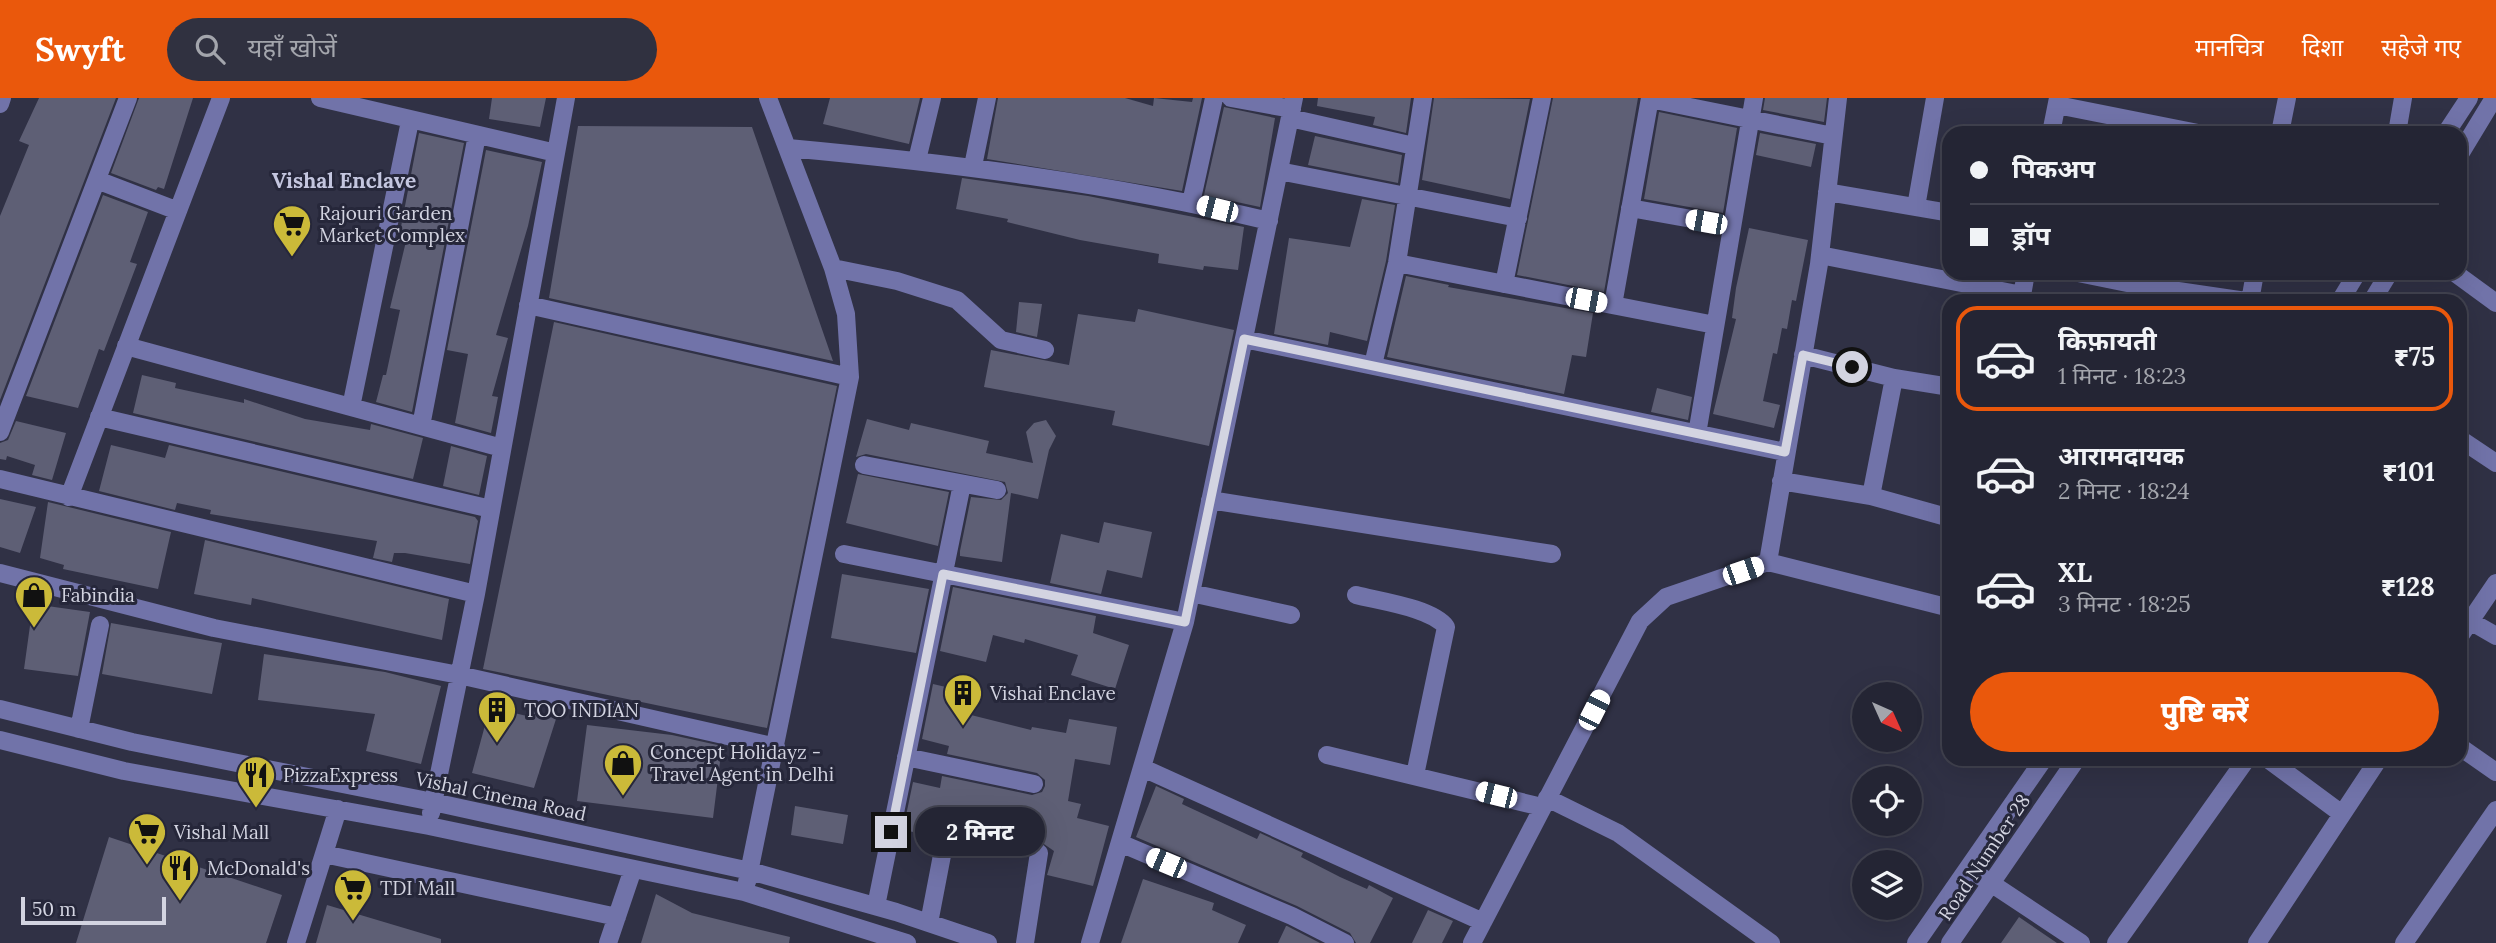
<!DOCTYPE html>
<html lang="hi">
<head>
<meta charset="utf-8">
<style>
	body { margin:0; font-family:Lora,"Noto Sans Devanagari",serif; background:#303140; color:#f1f3f6; height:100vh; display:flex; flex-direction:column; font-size:26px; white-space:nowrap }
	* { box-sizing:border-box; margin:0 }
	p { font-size:23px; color:#a3a5ac }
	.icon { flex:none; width:38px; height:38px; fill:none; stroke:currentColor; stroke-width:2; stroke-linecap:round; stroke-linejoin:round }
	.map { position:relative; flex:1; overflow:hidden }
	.sheet { position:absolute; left:1942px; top:196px; width:525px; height:472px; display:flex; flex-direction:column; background:#242534; border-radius:21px; box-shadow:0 7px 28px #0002,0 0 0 2px #41424f }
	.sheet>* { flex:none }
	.guide { position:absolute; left:1942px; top:28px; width:525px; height:154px; border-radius:21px; box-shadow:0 7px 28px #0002,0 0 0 2px #41424f; display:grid; align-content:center; height:154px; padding:0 28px; background:#242534 }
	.needle { width:46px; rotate:135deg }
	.tools { position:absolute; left:1852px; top:584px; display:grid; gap:14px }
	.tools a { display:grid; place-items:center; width:70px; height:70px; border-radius:50%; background:#242534; box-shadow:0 7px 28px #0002,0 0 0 2px #41424f; font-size:35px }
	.scale { position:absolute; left:21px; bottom:18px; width:145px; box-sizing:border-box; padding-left:7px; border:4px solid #d3d4e1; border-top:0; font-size:19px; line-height:24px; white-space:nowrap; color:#d3d4e1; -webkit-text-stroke:5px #26273a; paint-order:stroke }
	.end { position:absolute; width:32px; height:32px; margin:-16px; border:9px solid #d3d4e1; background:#111; box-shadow:0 0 0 4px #111 }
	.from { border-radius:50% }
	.bubble { position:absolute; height:49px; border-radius:24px; background:#242534; box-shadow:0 7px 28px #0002,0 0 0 2px #41424f; font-size:23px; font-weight:800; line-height:49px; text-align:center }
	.car { position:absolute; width:21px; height:42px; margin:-21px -10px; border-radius:9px; box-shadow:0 0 5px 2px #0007; background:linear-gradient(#fff 24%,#345 0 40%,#fff 0 76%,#345 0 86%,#fff 0) }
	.guide b { display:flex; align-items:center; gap:24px; height:66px; font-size:26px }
	.guide b+b { border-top:2px solid #41424f }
	.guide i { width:18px; height:18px; background:#f1f3f6 }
	ul { padding:12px 0 0; list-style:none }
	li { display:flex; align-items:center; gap:21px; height:105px; margin:0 14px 10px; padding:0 14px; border:4px solid transparent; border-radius:21px }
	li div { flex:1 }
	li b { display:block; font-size:26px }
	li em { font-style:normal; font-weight:800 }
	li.active { border-color:#ea580c }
	li>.icon { width:63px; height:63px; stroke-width:1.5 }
	.primary-button { display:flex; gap:14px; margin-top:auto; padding:14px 28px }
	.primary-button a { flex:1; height:80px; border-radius:42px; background:#ea580c; color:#fff; font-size:28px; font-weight:800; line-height:80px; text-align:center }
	header { display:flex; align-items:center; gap:42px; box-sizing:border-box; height:98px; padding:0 35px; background:#ea580c; color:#fff }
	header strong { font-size:33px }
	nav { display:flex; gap:38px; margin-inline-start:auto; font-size:24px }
	.search { width:490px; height:63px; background:#303140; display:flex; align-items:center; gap:18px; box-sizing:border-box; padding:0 24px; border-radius:38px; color:#a3a5ac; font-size:26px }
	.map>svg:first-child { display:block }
</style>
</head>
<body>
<header>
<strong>Swyft</strong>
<div class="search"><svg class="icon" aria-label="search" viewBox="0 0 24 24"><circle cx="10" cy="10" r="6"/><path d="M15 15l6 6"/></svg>यहाँ खोजें</div>
<nav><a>मानचित्र</a><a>दिशा</a><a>सहेजे गए</a></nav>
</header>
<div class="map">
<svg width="2496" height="845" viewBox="0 0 2496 845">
	<rect width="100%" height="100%" fill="#303145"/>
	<path fill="#5e5f75" d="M39,0h77l-116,302v-184l29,-71 -10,-4z
		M139,0h54l-29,91 -6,-2 -2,3 -45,-17z
		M492,0h54l-6,29 -51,-8z
		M830,0h90l-11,46 -86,-20z
		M998,0h127l28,8 1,-8 38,4 1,-4h9l-20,93 -195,-32z
		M1318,0h93l-5,35 -33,-8 2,-8 -58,-11z
		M1434,0l96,1 -20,100 -88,-19z
		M1553,0h85l-34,194 -87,-17z
		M1765,0h62l-3,24 -61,-12z
		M1224,9l51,11 -15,89 -56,-12z
		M1659,14l78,16 -14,85 -79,-14z
		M578,28l174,1 81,234 -284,-63z
		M419,35l45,10 -52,269 -36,-10 7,-27h3l14,-65 -10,-2 18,-75 -8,-1z
		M1760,35l56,11 -5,23 -55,-12z
		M1315,38l87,19 -4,28 -90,-18z
		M486,52l56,12 -14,64 -32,109 12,3 -16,58 6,1 -7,36 -36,-10 13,-69 -21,-4z
		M962,80l126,18 156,31 -6,43 -34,-4 -1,4 -45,-7 1,-9 -79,-14 -73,-18 1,-3 -52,-10z
		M103,97l45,17 -18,50 7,2 -33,87 -5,-2 -21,59 -52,-12z
		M1362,101l33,6 -9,56 -19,80 -37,-9 -2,13 -54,-11 15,-96 61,9z
		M1749,130l59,12 -12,61 -4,-1 -5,29 -5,-1 -5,26 -4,-1 -10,48 17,4 -6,23 -61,-14 23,-95 -4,-1 4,-30z
		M1406,178l43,9 -1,2 145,26 -7,44 -14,-2 -8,39 -177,-37z
		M1019,204l23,2 -5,33 -21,-5z
		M1138,211l96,21 -25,116 -97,-21 3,-14 -131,-24 7,-37 78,15 9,-51 57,8z
		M554,224l283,64 -70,342 -284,-59z
		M142,277l34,8 -1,5 69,15v-4l61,20 65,11 1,-6 52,14 -10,41 -280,-66z
		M1657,290l35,9 -4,23 -37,-8z
		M867,321l42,11 2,-7 78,18 -3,12 47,10 -7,-31 8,-9 12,-3 10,16 -7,14 -11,49 -27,-6 -9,69 -42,-6v-5l11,-54 30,3 7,-7 -3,-11 -139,-28 -10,3z
		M16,323l50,12 -14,47 -20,-5 3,-10 -28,-9 -1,4 -6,-1v-16l8,-3z
		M111,347l54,13 4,-13 306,72 3,4 -8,43 -65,-11h-11l-2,9 -19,-4 4,-17 -167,-27 1,-4 -34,-7 -2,7 -76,-19z
		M451,348l36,10 -8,39 -36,-9z
		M858,376l91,18 -11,54 -92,-23z
		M0,401l36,8 -16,46 -20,-6z
		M48,404l123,30 -13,57 -95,-20 1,-4 -24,-7z
		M1104,424l48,10 -10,46 -35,-8 -6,24 -51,-11 11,-49 38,9z
		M205,442l244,59 -7,41 -190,-42 -1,7 -57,-11z
		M842,476l87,15 -13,64 -85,-15z
		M953,489l143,29 -3,17 36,12 -14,44 -44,-14 7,-20 -53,-16 -1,4 -31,-8 -7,27 -46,-11z
		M33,506l57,8 -12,64 -54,-7z
		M111,525l111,20 -10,51 -110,-20z
		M264,556l121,18 56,14 -20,78 -55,-13 9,-37 -117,-14z
		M933,586l43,10 -5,21 60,15 1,-3 34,6 3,-14 48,8 -7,38 -35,-6 -7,42 13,3 -4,14 32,8 -16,60 -46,-11 7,-24 -13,-9 -10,3 -18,-5 2,-8 -58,-14 -8,-5 -10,4 -5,19 -31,-6 10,-48 27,6 2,-12 90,19 10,-3 3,-6v-6l-8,-7 -90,-19 2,-8 -27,-7z
		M490,609l41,10 2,-6 23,8 -22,69 -62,-15z
		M587,627l85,10 50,11 -9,72 -136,-17z
		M1156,688l28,13 -2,5 75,35 3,-6 43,20 -2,4 39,20 27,12 2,-4 24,13 -23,45h-14l-6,-10 -53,-27 -161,-69z
		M795,708l53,9 -5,29 -52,-9z
		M109,739l173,58 -16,48h-190z
		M1143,781l71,24 -2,7 34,15 -8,18h-117z
		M656,796l36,19 98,24 -1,6h-148z
		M327,807l114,34v4h-125z
		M1428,812l25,11 -11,22h-30z
		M2019,819l38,26h-56z
		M1286,828h1l33,17h-42z"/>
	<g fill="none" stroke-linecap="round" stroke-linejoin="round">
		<path stroke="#7173a9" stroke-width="18" d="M320,0l236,55
			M1231,0l61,11
			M1650,1l183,37
			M0,6l2,-6
			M2057,7l141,28
			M1290,20l124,28
			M2051,35l7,-35
			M2280,35l7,-35
			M2397,35l6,-35
			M2446,35l23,-35
			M788,50c162,15 322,35 481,73
			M2460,56l34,-56
			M917,62l15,-62
			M973,68l14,-68
			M1279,73l239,47
			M97,82l81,31
			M1827,94l123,21
			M1191,105l23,-105
			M1916,109l19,-109
			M1630,110l101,18
			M1820,157l202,40
			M1397,165l318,62
			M833,170l64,13 60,19 44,40 44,10
			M2078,175l59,12 109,16
			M2455,175l41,30
			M1504,186l38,-186
			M2021,203l5,-28
			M2250,203l5,-28
			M2340,203l17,-28
			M2372,203l17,-28
			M528,207l322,72
			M1613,207l37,-207
			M1244,241l541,113
			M126,248l376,102
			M1803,257l91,23
			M1373,267l24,-102 26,-165
			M351,309l59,-286
			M99,319l392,92
			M421,328l56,-291
			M0,334l128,-334
			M1697,336l57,-336
			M2460,341l36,24
			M864,367l133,25
			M0,381l476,115
			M1781,383l90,15 23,-118 56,9
			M1871,398l79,22
			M69,399l152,-399
			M1210,402l342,54
			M844,456l341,68
			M1768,464l51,-298 19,-166
			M0,475l214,55 245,47 317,72
			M1191,495l100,22
			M1356,497c23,6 76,13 90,32l-31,148
			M2470,523l26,15
			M2460,538l36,-53
			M0,611l132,33 301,60 317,69 146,41 92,31
			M79,631l21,-104
			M0,642l124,31 305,55 315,66 163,51
			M2460,649l36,25
			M1327,657l215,52
			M906,659l128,27
			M2269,662l73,54
			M1143,670l340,154
			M1547,700l71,35 153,110
			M431,715l45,-219 90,-496
			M1120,745l172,73 53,27
			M324,756l293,63
			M1968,770l113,75
			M747,784l103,-505 -4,-63 -13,-46 -65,-170
			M876,808l86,-422
			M929,825l19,-99
			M296,845l42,-134
			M608,845l25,-74
			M1025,845l14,-90
			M1090,845l95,-321 109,-524
			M1472,845l168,-322 26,-24 102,-35 182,46
			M1916,845l127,-183
			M1950,845l126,-183
			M2116,845l130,-183
			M2257,845l121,-183
			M2404,845l92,-133"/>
	</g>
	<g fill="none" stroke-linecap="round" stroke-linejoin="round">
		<path stroke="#d3d4e1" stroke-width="9" d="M891,734l52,-258 242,48 59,-283 541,113 18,-97 49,12"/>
	</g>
	<defs>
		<g id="supermarket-pin" transform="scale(2.0125)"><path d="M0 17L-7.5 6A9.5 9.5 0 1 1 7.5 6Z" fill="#cbba39" stroke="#26273a"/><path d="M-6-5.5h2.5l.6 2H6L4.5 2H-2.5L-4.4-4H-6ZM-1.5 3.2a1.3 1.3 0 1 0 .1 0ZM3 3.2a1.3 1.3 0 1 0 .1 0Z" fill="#111"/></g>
		<g id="shop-pin" transform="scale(2.0125)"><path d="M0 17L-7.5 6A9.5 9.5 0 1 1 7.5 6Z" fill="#cbba39" stroke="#26273a"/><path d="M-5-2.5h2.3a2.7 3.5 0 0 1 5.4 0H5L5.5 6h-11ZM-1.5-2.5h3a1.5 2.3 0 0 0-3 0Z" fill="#111"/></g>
		<g id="building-pin" transform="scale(2.0125)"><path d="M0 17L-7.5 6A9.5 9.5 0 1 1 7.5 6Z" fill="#cbba39" stroke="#26273a"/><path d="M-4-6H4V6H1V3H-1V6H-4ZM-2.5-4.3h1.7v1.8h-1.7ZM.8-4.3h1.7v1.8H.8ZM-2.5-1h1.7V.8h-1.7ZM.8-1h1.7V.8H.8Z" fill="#111"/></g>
		<g id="restaurant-pin" transform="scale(2.0125)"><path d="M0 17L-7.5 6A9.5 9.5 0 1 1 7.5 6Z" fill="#cbba39" stroke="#26273a"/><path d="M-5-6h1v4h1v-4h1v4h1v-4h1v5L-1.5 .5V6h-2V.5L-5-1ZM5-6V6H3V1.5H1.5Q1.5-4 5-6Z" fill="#111"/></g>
	</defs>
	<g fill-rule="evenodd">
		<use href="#supermarket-pin" x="292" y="126"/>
		<use href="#shop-pin" x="34" y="497"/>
		<use href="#building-pin" x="963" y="595"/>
		<use href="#building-pin" x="497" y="612"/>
		<use href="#shop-pin" x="623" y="665"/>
		<use href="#restaurant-pin" x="256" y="677"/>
		<use href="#supermarket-pin" x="147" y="734"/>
		<use href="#restaurant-pin" x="180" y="770"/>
		<use href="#supermarket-pin" x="353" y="790"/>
	</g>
	<g text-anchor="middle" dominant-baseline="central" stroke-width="6" stroke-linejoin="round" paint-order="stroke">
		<g font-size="19" fill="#d3d4e1" stroke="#26273a" text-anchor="start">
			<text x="319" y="115">Rajouri Garden<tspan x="319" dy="22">Market Complex</tspan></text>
			<text x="61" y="497">Fabindia</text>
			<text x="990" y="595">Vishai Enclave</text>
			<text x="524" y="612">TOO INDIAN</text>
			<text x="650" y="654">Concept Holidayz -<tspan x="650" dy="22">Travel Agent in Delhi</tspan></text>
			<text x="283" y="677">PizzaExpress</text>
			<text x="174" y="734">Vishal Mall</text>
			<text x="207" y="770">McDonald's</text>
			<text x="380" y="790">TDI Mall</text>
		</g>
		<g font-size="19" fill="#d3d4e1" stroke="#26273a">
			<text transform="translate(501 698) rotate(12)">Vishal Cinema Road</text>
			<text transform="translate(1984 759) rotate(-56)">Road Number 28</text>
		</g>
		<g font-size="21" font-weight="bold" fill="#c4c6df" stroke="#26273a">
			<text x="344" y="82">Vishal Enclave</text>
		</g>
	</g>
</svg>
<div class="tools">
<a><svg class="needle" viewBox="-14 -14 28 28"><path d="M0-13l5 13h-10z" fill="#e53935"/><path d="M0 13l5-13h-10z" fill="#a3a5ac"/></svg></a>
<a><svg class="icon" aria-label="locate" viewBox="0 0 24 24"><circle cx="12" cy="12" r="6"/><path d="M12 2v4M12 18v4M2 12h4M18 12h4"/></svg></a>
<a><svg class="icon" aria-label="layers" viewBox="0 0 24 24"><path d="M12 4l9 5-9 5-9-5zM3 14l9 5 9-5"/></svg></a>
</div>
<div class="scale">50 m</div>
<i class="end from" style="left:1852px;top:269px"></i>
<i class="end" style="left:891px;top:734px"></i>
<div class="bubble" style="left:915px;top:709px;width:130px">2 मिनट</div>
<i class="car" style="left:1217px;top:111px;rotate:284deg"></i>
<i class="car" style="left:1706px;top:124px;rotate:280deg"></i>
<i class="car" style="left:1586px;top:202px;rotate:101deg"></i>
<i class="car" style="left:1743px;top:473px;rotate:71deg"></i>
<i class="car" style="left:1594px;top:612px;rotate:27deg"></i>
<i class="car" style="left:1496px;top:697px;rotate:284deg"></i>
<i class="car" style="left:1166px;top:765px;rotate:293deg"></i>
<div class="guide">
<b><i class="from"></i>पिकअप</b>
<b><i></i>ड्रॉप</b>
</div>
<section class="sheet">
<ul>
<li class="active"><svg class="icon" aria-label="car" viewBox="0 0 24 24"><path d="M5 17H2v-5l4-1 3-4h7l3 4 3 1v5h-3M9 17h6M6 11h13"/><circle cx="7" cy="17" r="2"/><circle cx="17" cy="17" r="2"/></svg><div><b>किफ़ायती</b><p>1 मिनट · 18:23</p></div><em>₹75</em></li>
<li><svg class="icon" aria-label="car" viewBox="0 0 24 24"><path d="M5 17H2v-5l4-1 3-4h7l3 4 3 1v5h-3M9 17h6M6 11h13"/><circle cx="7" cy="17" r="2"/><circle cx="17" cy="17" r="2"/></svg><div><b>आरामदायक</b><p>2 मिनट · 18:24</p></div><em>₹101</em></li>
<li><svg class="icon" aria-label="car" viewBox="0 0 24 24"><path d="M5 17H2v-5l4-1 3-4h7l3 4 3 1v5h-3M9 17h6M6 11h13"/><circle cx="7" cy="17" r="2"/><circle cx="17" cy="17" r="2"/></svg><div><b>XL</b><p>3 मिनट · 18:25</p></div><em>₹128</em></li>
</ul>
<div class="primary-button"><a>पुष्टि करें</a></div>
</section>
</div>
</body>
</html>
